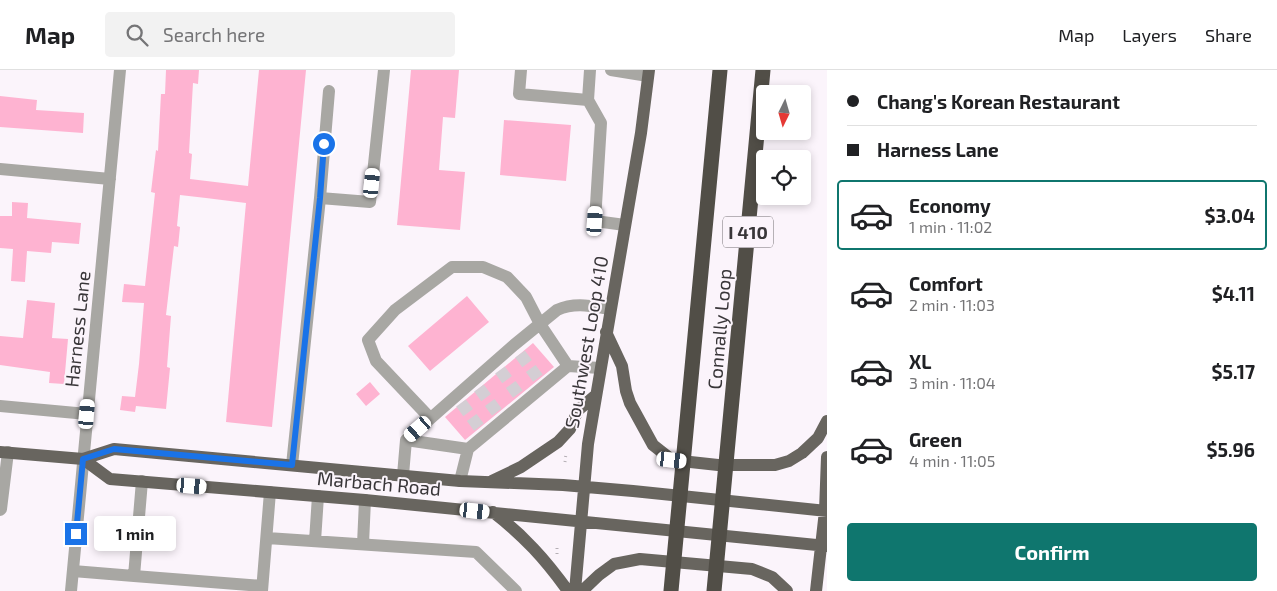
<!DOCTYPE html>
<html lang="en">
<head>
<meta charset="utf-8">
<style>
	body { margin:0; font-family:"Exo 2",sans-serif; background:#f2f2f2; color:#202124; height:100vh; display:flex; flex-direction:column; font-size:19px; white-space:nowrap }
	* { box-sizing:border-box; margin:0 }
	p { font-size:16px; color:#757577 }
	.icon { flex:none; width:28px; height:28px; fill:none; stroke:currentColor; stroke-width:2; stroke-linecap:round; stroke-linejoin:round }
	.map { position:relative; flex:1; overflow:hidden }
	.side { display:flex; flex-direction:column; background:#fff; width:450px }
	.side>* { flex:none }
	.top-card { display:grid; align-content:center; height:110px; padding:0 20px; background:#fff }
	.needle { width:32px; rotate:185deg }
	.buttons { position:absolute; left:756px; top:15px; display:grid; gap:10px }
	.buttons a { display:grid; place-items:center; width:55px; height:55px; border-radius:5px; background:#fff; box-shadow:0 2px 8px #0003; font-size:25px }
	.end { position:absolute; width:22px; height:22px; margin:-11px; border:6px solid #1a73e8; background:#fff; box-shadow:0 0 0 2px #fff }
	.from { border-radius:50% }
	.bubble { position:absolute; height:35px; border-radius:5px; background:#fff; box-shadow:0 2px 8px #0003; font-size:16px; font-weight:700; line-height:35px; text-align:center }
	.car { position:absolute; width:15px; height:30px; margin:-15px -8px; border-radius:6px; box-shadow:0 0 4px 1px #0007; background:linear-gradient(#fff 24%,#345 0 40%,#fff 0 76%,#345 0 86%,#fff 0) }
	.top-card b { display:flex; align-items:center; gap:18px; height:48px; font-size:19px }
	.top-card b+b { border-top:1px solid #e0e0e0 }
	.top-card i { width:12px; height:12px; background:#202124 }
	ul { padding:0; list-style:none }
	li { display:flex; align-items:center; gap:15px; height:70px; margin:0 10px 8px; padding:0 10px; border:2px solid transparent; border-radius:5px }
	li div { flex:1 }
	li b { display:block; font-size:19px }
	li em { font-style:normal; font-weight:700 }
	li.selected { border-color:#0f766e }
	li>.icon { width:45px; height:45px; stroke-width:1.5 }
	.primary-button { display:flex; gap:10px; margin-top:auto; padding:10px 20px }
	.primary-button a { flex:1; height:58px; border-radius:5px; background:#0f766e; color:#fff; font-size:20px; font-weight:700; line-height:58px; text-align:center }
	header { display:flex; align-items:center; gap:30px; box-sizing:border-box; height:70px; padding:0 25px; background:#fff; border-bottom:1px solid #e0e0e0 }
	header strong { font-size:24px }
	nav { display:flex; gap:28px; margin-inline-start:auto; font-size:18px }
	.search { width:350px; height:45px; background:#f2f2f2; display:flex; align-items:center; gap:12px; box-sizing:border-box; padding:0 18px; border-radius:5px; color:#757577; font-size:19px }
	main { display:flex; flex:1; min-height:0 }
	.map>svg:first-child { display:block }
</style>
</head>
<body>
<header>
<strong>Map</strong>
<div class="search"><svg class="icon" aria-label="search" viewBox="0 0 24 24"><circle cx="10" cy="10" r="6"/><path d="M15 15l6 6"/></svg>Search here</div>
<nav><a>Map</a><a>Layers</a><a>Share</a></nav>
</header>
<main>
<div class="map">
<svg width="827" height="521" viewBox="0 0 827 521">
	<rect width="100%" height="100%" fill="#fbf4fb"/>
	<path fill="#feb3d1" d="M166,0h33l-1,14 -5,-1 -4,70 3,1 -2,25 58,7 11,-116h47l-34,357 -46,-5 20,-219 -40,-5 -26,-3 -3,31 3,1 -2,20 -4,-1 -8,69 5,1 -4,51 3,1 -4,41 -30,-3 -1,6 -15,-2 2,-14 13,1 4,-33 5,-61 -22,-1 2,-18 21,2 10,-93 -4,-1 5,-42 2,1 3,-57h4z
		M411,0h48l-4,48 -12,-1 -4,53 26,2 -5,58 -63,-5z
		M0,26l37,4 -1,10 48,3 -1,20 -83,-6z
		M504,50l67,5 -5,56 -66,-6z
		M12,132l16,1 -1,15 54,5 -2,21 -27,-2 -1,11 -24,-2 -2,31 -14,-1 2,-32 -13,-1v-32h12z
		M467,226l22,26 -59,49 -22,-25z
		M27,230l28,3 -3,35 16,1 -4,45 -15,-1 1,-11 -50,-7v-29l23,2z
		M533,273l21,24 -89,73 -20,-23z
		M370,312l10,12 -14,12 -10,-12z"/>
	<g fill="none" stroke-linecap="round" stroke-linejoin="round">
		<path stroke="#d4ced4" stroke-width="12" stroke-dasharray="12 6" stroke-linecap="butt" d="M520,284l20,27
			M500,300l20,27
			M479,318l20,27
			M461,333l20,27"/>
		<path stroke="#b5afb5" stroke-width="3" stroke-dasharray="1 4" stroke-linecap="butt" d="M565,392l1,-9
			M557,484v-9"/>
		<path stroke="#a8a7a3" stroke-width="12" d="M521,0l-2,24 69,6 13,23 -6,98 30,4
			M611,0l37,6
			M588,30l2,-30
			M0,99l110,10
			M320,128l9,-107
			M0,336l87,8
			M430,348l-54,-57 -8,-21 27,-30 57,-43h31l24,10 19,20 14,27 28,42
			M406,370l62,9
			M292,395l28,-267 50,4 14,-132
			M403,405l3,-35 108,-95 43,-35c18,-8 34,-4 53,-1
			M460,411l8,-32 100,-83 32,2
			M0,440l1,-1 7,-57
			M267,468l209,14 40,39
			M315,471l3,-45
			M363,474l2,-44
			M73,501l61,5 8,-95
			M134,506l128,10
			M71,521l49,-521
			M262,521l8,-99"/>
		<path stroke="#68655f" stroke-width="12" d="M606,262l16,34 4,25 4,12 23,42 19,15 46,5h57l14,-4 13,-8 16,-15 9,-17
			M0,382l83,7 31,-10 346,32 103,4 70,6 194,20
			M83,389l27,20 255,21 462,46
			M492,411l29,-14 37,-25 12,-13 8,-19 17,-14
			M493,442c31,24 52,47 75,79
			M575,521l13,-147 53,-311 8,-63
			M582,521l17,-16 15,-11 26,-5 112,10 20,8 15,14
			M816,521l9,-80 2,-54"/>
		<path stroke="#514e47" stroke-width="15" d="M671,521l49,-521
			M714,521l49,-521"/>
	</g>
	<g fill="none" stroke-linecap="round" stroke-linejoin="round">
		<path stroke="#1a73e8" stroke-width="6" d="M76,464l7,-75 31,-10 178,16 28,-267 4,-54"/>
	</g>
	<g text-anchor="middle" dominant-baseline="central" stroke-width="4" stroke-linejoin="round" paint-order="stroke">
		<rect fill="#fbf4fb" stroke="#736f73" stroke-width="1" x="723" y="146.5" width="50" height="31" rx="4"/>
		<g font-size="18" font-weight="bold" fill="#393639">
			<text x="748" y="162">I 410</text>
		</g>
		<g font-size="19" fill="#393639" stroke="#fbf4fb">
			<text transform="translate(77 259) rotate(-84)">Harness Lane</text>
			<text transform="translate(719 259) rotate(-85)">Connally Loop</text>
			<text transform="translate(586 272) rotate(-80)">Southwest Loop 410</text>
			<text transform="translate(379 413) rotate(5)">Marbach Road</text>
		</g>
	</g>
</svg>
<div class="buttons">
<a><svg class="needle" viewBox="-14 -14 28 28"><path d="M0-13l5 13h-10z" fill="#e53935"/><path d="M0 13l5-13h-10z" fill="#757577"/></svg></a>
<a><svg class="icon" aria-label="locate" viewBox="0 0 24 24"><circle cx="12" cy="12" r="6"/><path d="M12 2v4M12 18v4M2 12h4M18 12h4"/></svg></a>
</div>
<i class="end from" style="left:324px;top:74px"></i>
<i class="end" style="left:76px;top:464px"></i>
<div class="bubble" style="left:94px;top:446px;width:82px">1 min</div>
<i class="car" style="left:372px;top:113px;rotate:6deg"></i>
<i class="car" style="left:595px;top:151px;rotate:4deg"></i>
<i class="car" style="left:87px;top:344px;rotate:5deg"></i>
<i class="car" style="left:418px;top:359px;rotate:229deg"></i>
<i class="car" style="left:672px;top:390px;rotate:96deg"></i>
<i class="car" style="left:192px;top:416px;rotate:95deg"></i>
<i class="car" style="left:475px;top:441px;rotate:96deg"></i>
</div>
<section class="side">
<div class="top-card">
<b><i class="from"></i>Chang's Korean Restaurant</b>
<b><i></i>Harness Lane</b>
</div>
<ul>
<li class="selected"><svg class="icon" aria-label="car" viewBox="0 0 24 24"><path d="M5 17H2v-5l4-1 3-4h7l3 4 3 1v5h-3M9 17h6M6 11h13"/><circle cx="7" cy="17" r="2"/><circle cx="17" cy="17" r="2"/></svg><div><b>Economy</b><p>1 min · 11:02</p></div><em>$3.04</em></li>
<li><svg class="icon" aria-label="car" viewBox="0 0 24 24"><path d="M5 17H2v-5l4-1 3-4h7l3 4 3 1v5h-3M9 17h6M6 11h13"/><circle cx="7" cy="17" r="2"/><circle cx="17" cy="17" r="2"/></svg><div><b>Comfort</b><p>2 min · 11:03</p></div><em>$4.11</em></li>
<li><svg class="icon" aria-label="car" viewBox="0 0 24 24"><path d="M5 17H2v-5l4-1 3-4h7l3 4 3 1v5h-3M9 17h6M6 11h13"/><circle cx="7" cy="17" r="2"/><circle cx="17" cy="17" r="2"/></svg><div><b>XL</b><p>3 min · 11:04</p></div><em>$5.17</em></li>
<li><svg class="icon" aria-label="car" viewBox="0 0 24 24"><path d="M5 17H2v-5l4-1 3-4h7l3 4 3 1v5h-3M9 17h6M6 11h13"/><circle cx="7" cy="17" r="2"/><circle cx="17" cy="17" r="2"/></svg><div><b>Green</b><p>4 min · 11:05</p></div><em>$5.96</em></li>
</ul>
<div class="primary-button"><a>Confirm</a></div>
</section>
</main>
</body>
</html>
